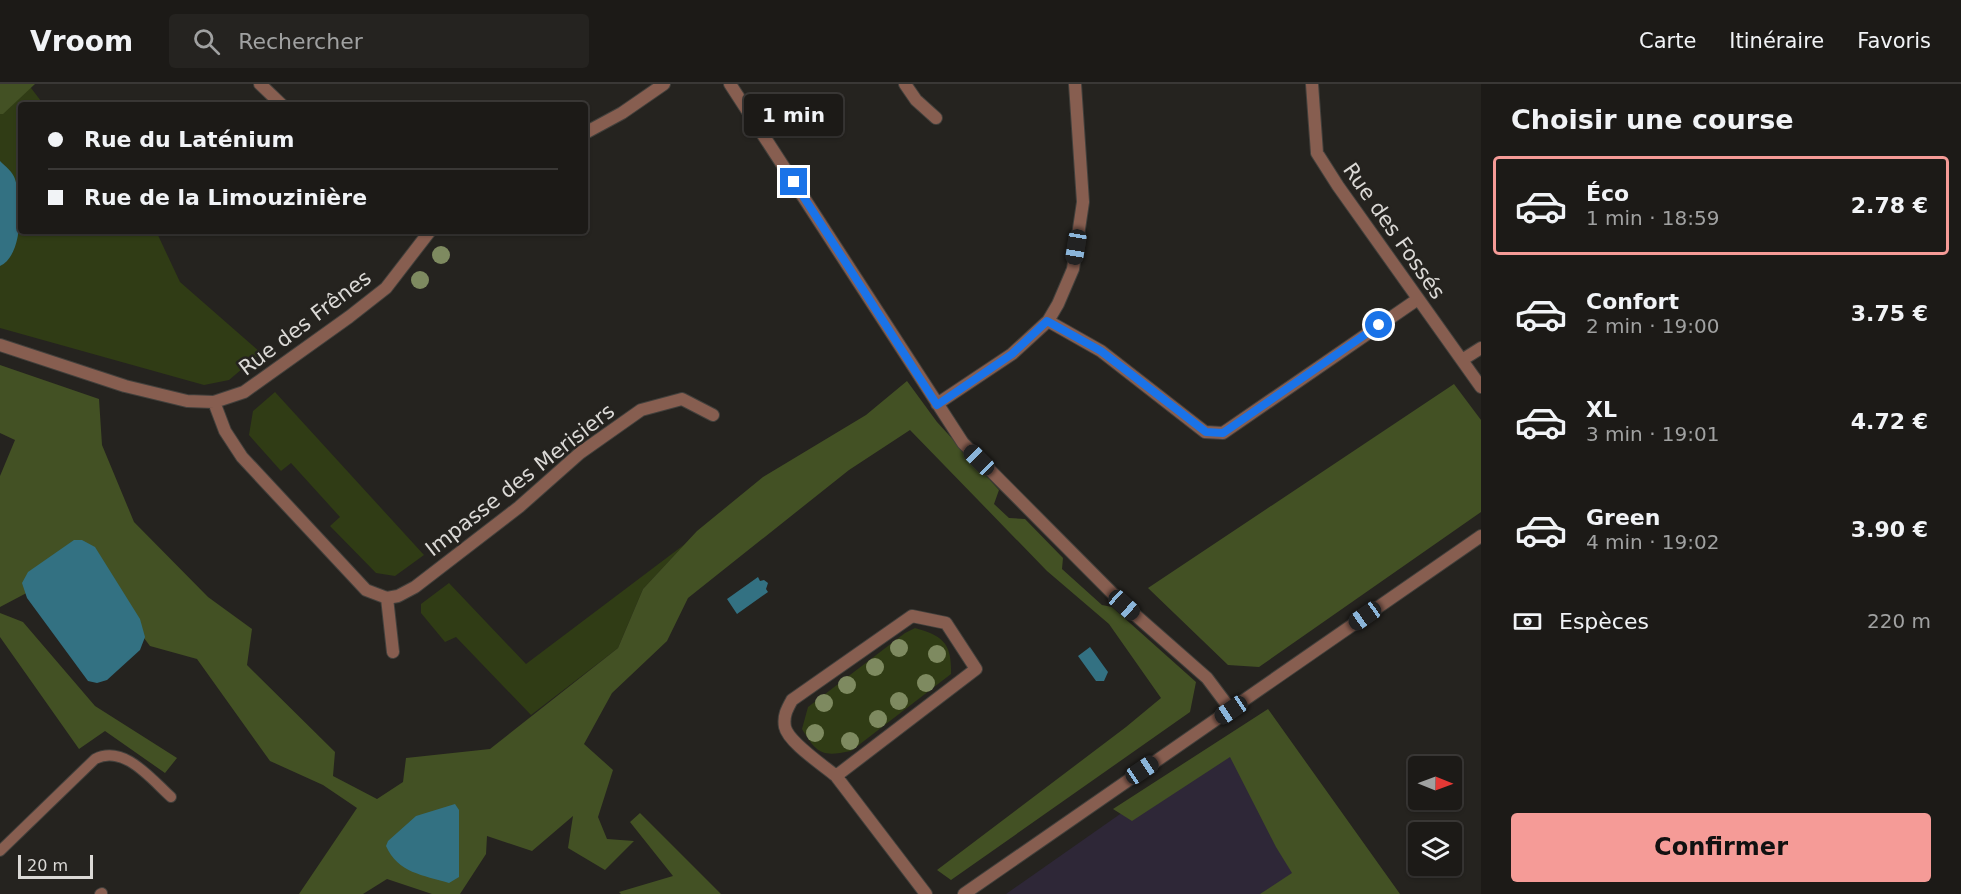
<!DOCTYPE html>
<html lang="fr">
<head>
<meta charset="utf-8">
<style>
	body { margin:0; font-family:"DejaVu Sans",sans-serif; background:#252320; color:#f1f3f6; height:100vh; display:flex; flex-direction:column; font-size:22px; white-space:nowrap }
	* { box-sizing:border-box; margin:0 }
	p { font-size:20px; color:#a0a1a1 }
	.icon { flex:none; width:33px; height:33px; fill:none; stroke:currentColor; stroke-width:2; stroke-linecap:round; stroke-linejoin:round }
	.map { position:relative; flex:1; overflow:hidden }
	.drawer { display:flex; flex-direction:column; background:#1c1a17; width:480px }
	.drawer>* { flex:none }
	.banner { position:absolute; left:18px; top:18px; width:570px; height:132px; border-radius:6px; box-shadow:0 2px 4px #0004,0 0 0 2px #3a3836; display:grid; align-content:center; height:132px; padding:0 30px; background:#1c1a17 }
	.needle { width:39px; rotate:91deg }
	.controls { position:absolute; left:1408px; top:672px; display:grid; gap:12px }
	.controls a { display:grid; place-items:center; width:54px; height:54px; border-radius:6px; background:#1c1a17; box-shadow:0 2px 4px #0004,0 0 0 2px #3a3836; font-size:30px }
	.scale { position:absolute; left:18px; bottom:15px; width:75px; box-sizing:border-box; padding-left:6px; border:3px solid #dbd9d6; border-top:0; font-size:16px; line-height:21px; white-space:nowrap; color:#dbd9d6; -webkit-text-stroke:4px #25231f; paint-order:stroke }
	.end { position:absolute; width:27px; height:27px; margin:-14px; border:8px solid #1a73e8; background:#fff; box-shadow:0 0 0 3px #fff }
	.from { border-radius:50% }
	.bubble { position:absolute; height:42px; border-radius:6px; background:#1c1a17; box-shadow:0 2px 4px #0004,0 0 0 2px #3a3836; font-size:20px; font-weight:800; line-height:42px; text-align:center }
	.car { position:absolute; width:18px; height:36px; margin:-18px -9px; border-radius:8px; box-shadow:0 0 4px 2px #0007; background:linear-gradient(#222 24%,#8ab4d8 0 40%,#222 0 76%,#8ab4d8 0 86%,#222 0) }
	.banner b { display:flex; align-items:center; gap:21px; height:57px; font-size:22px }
	.banner b+b { border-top:2px solid #3a3836 }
	.banner i { width:15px; height:15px; background:#f1f3f6 }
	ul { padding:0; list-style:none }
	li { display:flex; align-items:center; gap:18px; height:99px; margin:0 12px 9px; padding:0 18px; border:3px solid transparent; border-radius:6px }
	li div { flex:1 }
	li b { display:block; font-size:22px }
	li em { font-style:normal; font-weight:800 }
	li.on { border-color:#f59b97 }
	li>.icon { width:54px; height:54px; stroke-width:1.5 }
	h2 { padding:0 30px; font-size:27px; line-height:72px }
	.pay { display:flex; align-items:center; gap:15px; height:66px; padding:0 30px; font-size:22px }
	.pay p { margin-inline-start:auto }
	.button { display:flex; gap:12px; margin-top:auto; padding:12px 30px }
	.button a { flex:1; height:69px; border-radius:6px; background:#f59b97; color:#111; font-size:24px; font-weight:800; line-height:69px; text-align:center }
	header { display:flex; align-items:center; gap:36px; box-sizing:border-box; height:84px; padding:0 30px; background:#1c1a17; border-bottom:2px solid #3a3836 }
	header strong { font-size:28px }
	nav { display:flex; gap:33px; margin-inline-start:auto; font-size:21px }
	.search { width:420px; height:54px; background:#252320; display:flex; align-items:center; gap:15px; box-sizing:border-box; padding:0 21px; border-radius:6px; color:#a0a1a1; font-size:22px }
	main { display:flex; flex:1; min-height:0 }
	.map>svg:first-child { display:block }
</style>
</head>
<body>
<header>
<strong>Vroom</strong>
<div class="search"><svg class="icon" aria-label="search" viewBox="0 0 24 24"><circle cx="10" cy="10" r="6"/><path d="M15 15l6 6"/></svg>Rechercher</div>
<nav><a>Carte</a><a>Itinéraire</a><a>Favoris</a></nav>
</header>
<main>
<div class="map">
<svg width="1481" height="810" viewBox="0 0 1481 810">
	<rect width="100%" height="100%" fill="#25231f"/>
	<path fill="#2e2737" d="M1230,653l113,157h-337z"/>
	<path fill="#303c15" d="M0,0h28l16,21h-23v126h135l24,51 81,71 -32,27 -25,5 -204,-57z
		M275,308l149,163 -29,21 -19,-3 -46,-47 10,-9 -49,-54 -10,8 -32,-36 4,-24z
		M685,460l-42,45 -25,59 -87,67 -75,-78 -11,5 -24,-29v-9l28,-21 77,81z
		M915,544c28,8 37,15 36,46l-100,77c-29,6 -34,3 -49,-22l6,-22 97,-74z"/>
	<path fill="#435124" d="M0,0h35l-32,30h-3z
		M0,281l99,34 3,46 32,77 74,75 44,32 -5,36 88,87 -2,24 44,23 26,-17 3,-24 84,-9 128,-101 25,-59 54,-58 66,-54 103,-62 41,-34 30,41 62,68 -5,14 15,14 16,1 38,39 -1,11 40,36 10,2 84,75 -6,30 -239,168 -14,-10 189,-143 35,-29 -52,-74 -62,-53 -137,-141 -61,40 -161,128 -21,43 -55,52 -28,51 29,26 -15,47 9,22 27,2 -29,29 -37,-22 5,-32 -41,35 -45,-15 -1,18 -26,40h-28l-45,-15 -24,15h-64l58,-86 -34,-23 -53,-24 -73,-102 -47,-13 -70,-93 -44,35 -36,19v-131l15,-36 -15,-7z
		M1454,300l27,36v92l-222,155 -31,-2 -80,-77z
		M0,529l23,9 72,84 82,52 -12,15 -60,-42 -26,18 -79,-112z
		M1268,625l132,185h-140l32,-21 -16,-26 -46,-90 -98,64 -19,-12z
		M640,729l81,81h-100l-2,-2 54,-16 -43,-54z"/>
	<path fill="#337182" d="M0,77c5,5 13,11 15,18 7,22 9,76 -15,87z
		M74,456h8l13,7 45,72 5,18 -5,13 -33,30 -10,3 -9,-2 -61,-83 -5,-15 6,-11z
		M758,493l2,4 4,-1 4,3 -2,6 2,3 -31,22 -10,-15z
		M1090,563l18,25 -4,9h-8l-18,-25z
		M455,720l4,6v67l-10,6c-26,-8 -51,-10 -63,-37l2,-5 28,-25z"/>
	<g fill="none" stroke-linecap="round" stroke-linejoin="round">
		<g stroke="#42403c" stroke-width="12">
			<path id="lane" d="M0,767l95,-92c29,-15 56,20 76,38
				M100,810l2,-1"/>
		</g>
		<g stroke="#42403c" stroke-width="14">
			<path id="street" d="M260,0l22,21
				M730,0l233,359 161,162 83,73 24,32
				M905,0l11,16 20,18
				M1312,0l5,69 21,33 143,201
				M585,49l37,-20 42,-29
				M1048,237l53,30 104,81 18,1 195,-134
				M0,261l125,41 62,15 27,1 30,-10 105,-75 37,-29 44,-57
				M1462,276l19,-12
				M214,318l11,29 17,26 124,133 21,8
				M937,320l75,-50 36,-33 10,-17 15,-35 10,-67 -8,-118
				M387,514l11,-2 17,-9 104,-80 61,-54 61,-43 41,-11 31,16
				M387,514l6,54
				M912,532l34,7 30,46 -140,107c-13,-11 -48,-34 -51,-49 -2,-11 2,-18 7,-27z
				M836,692l90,118
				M964,810l517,-358"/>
		</g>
		<use href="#lane" stroke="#875e50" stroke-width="10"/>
		<use href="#street" stroke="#875e50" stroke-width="12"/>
	</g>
	<g fill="#7e8a60">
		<circle cx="441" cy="171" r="9"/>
		<circle cx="420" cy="196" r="9"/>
		<circle cx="899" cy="564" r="9"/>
		<circle cx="937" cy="570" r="9"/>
		<circle cx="875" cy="583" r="9"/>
		<circle cx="926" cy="599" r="9"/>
		<circle cx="847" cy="601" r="9"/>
		<circle cx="899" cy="617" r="9"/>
		<circle cx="824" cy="619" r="9"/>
		<circle cx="878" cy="635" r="9"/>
		<circle cx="815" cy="649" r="9"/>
		<circle cx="850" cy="657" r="9"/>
	</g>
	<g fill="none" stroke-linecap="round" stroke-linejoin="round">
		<path stroke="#1a73e8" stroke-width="8" d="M794,98l143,223 75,-51 35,-33 54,30 105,81 17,1 156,-108"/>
	</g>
	<g text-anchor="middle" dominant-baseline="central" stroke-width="5" stroke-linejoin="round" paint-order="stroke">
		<g font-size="21" fill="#dbd9d6" stroke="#25231f">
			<text transform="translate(1394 147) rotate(55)">Rue des Fossés</text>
			<text transform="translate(305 239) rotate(-37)">Rue des Frênes</text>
			<text transform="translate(520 396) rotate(-38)">Impasse des Merisiers</text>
		</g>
	</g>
</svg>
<div class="controls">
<a><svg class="needle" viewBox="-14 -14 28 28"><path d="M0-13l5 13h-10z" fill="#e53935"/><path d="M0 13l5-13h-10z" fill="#a0a1a1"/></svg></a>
<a><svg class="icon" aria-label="layers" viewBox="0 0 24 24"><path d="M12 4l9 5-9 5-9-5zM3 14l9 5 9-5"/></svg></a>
</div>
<div class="scale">20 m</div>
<i class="end from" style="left:1379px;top:241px"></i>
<i class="end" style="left:794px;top:98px"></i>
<div class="bubble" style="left:744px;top:10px;width:99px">1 min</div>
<i class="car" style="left:1076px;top:163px;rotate:189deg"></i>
<i class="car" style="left:979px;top:376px;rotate:315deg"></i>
<i class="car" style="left:1124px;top:521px;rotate:132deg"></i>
<i class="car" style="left:1365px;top:532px;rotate:235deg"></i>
<i class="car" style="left:1231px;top:626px;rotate:236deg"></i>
<i class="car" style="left:1142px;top:686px;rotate:56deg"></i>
<div class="banner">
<b><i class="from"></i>Rue du Laténium</b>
<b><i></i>Rue de la Limouzinière</b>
</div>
</div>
<section class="drawer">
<h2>Choisir une course</h2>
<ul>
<li class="on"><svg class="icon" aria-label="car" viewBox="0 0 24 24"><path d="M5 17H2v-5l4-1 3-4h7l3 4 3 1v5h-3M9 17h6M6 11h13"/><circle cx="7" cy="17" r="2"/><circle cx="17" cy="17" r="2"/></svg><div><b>Éco</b><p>1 min · 18:59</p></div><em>2.78 €</em></li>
<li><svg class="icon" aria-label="car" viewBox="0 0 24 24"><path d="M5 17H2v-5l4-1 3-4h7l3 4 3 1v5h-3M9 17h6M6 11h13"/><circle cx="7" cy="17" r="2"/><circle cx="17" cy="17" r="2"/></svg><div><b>Confort</b><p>2 min · 19:00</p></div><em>3.75 €</em></li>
<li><svg class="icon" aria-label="car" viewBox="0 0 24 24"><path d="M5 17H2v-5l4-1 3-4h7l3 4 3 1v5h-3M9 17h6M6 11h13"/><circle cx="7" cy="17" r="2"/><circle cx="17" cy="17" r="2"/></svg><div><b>XL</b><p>3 min · 19:01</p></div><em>4.72 €</em></li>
<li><svg class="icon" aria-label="car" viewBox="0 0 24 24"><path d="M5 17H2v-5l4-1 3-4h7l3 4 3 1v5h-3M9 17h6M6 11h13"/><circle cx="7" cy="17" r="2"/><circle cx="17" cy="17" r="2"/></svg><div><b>Green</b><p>4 min · 19:02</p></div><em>3.90 €</em></li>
</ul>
<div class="pay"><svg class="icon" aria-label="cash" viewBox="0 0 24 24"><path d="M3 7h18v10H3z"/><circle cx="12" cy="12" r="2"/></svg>Espèces<p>220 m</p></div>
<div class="button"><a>Confirmer</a></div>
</section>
</main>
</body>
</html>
